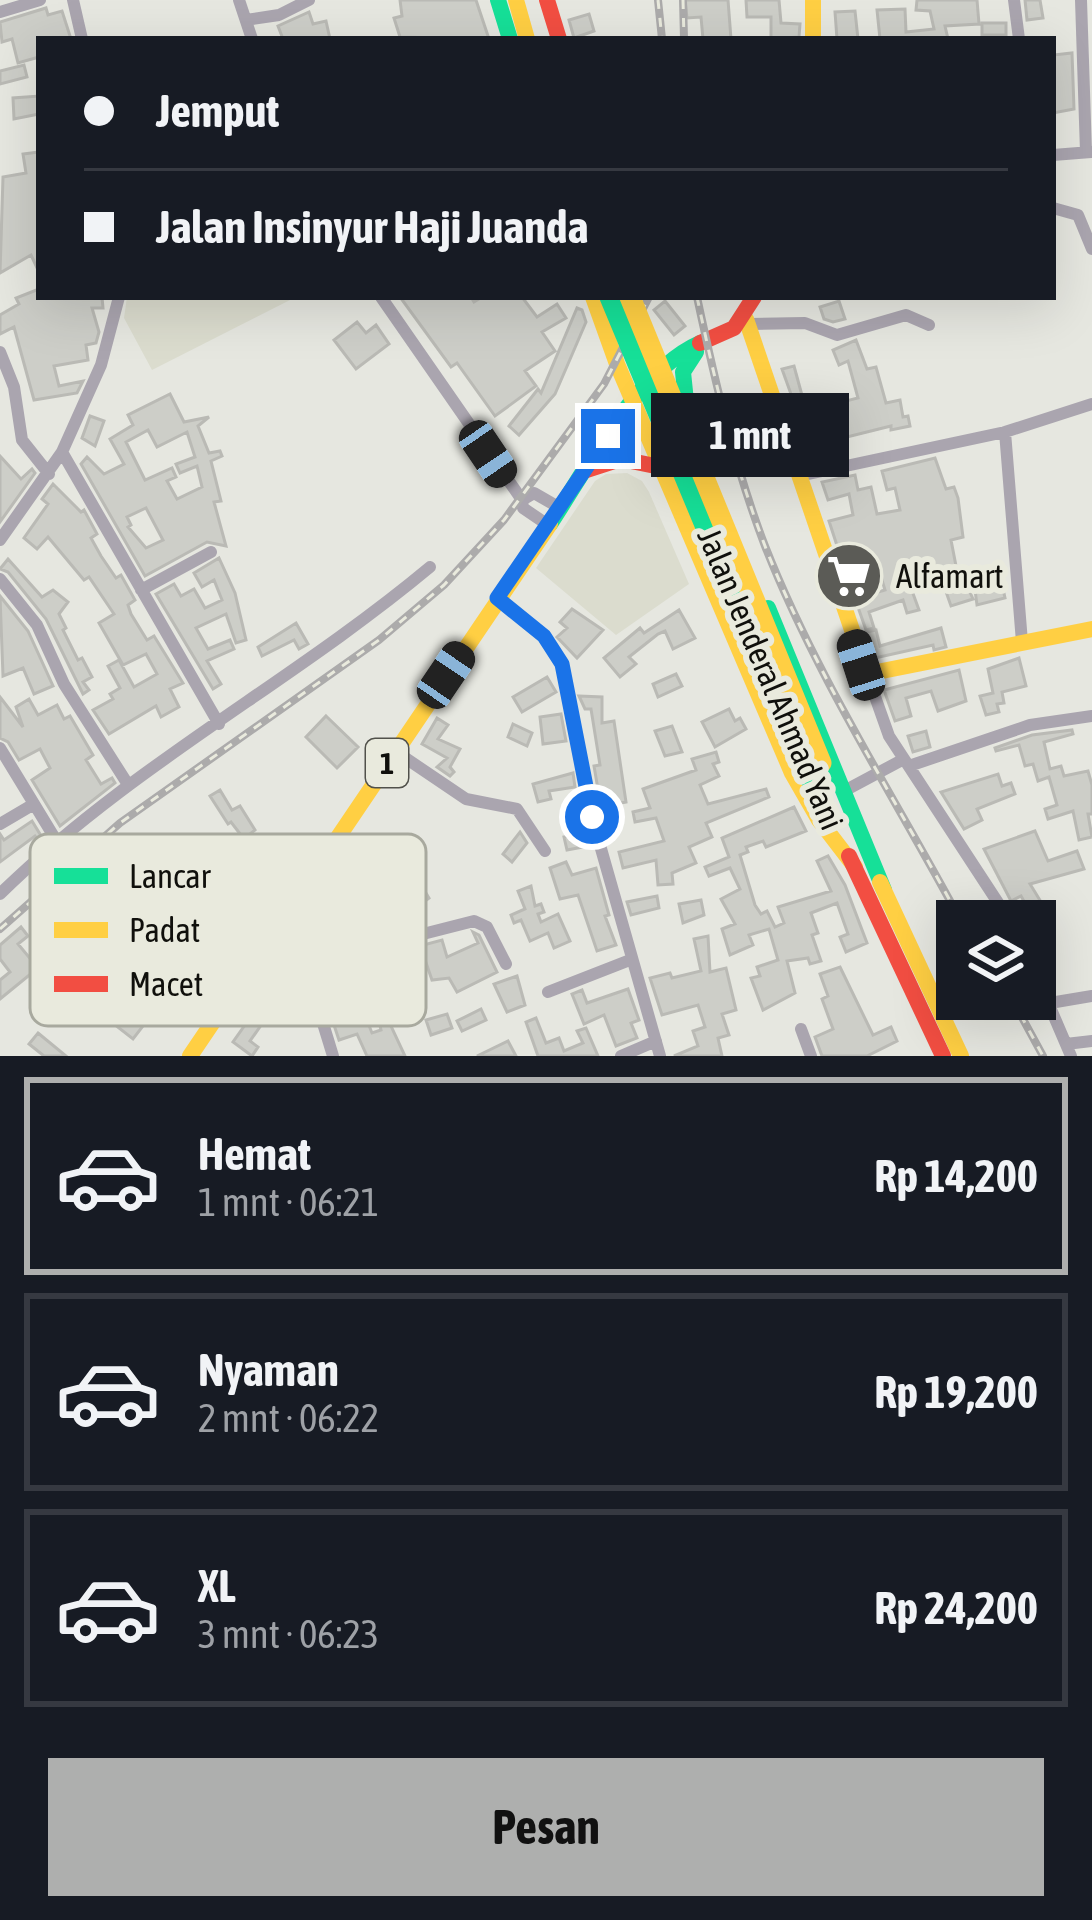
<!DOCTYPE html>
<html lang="id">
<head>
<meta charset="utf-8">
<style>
	body { margin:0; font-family:"Asap Condensed",sans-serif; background:#242831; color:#f1f3f6; height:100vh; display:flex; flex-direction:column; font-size:45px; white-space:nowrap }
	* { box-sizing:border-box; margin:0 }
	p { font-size:39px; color:#9ea1a6 }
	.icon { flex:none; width:66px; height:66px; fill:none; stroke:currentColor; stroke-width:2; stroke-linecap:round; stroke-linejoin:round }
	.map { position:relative; height:1056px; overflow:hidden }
	.drawer { display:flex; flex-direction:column; background:#171b24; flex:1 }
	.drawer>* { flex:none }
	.top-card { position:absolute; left:36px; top:36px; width:1020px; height:264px; border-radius:0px; box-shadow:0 12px 48px #0002; display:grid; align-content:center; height:264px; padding:0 48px; background:#171b24 }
	.buttons { position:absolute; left:936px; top:900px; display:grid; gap:24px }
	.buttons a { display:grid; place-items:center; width:120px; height:120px; border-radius:0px; background:#171b24; box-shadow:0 12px 48px #0002; font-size:60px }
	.end { position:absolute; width:54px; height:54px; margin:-27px; border:15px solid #1a73e8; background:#fff; box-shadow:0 0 0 6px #fff }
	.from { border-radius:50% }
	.bubble { position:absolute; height:84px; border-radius:0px; background:#171b24; box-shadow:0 12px 48px #0002; font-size:39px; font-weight:700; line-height:84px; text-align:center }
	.car { position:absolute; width:36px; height:72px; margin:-36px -18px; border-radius:15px; box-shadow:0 0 9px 3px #0007; background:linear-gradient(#222 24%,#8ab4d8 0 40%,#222 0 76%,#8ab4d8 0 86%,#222 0) }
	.top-card b { display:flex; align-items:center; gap:42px; height:114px; font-size:45px }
	.top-card b+b { border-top:3px solid #363941 }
	.top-card i { width:30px; height:30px; background:#f1f3f6 }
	ul { padding:21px 0 0; list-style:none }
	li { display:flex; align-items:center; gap:36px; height:198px; margin:0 24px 18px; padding:0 24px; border:6px solid #363941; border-radius:0px }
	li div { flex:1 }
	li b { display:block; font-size:45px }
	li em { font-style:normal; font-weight:700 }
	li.selected { border-color:#aeafae }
	li>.icon { width:108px; height:108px; stroke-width:1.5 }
	.cta { display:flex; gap:24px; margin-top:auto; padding:24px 48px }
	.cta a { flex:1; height:138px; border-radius:0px; background:#aeafae; color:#111; font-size:48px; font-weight:700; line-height:138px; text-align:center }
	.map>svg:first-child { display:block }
</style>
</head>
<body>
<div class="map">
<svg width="1092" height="1056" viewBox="0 0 1092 1056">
	<rect width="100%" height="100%" fill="#e6e7e0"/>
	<path fill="#dbdcce" d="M127,297h169l-144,73 -28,-52z
		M627,473l15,8 7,11 40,92 -73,51 -80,-67 59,-87 11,-7z"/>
	<path fill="#cdcec8" stroke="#babab5" stroke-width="3" fill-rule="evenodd" d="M400,0h76l13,39 -89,-2 -6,-19 8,-2z
		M685,0h43l3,39h-28l-2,-22 -14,1z
		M746,0h33l2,23 19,1 -1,13 -28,2v-22h-24z
		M917,0h60l2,24 -34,2 3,13h-68l-3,-29 28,-1 1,23 28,-3 -4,-18 -14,-1z
		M1025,0h15l3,18 -16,2z
		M46,8l2,7 14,-4 9,28h-32v18l-21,6 -6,-24 -10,3 -2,-20z
		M855,11l3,28h-21l-2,-27z
		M309,12l4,12 13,-3 4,18h-47l-5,-13z
		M589,14l5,17 -20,7 -5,-18z
		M982,23h24v12h-24z
		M1072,53l2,56 -21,4v-58z
		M24,65l3,12 -27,7v-13z
		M39,96v18l-25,5 -1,-21z
		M39,152v120l-8,-17 -31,18 3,-96 23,-4 -3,-19z
		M39,289v8h63l1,11h-11l7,24 -3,11 -10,2 2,15 -34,6 5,20 24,-5 -6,12 -43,7 -20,-73 -14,7v-19l19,-11 -3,-6z
		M400,297h71l3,5 8,-5h40l15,20 20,-13 9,14 -24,14 13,19 -30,20 11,15 -41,30 -38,-53 -6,4z
		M665,301l20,25 -11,9 -20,-25z
		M839,301l6,18 -12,3 -9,-3 -4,-12z
		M577,308l5,2 4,12 -18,42 -13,30 -36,41 -10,-9 29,-37 3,4z
		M357,322l9,11 10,-8 13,19 -33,25 -22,-29z
		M856,340l11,29 9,-2 10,36 14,-3 3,17 5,-1 2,10 -19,4v-4l-56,14 -9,-34 32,-8 -10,-37 -9,4 -6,-15z
		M794,366l18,66 -13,3 -8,-26 5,-1 -14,-39z
		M170,394l14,28 25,-5 -11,9 11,27 11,-2 2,5 -11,5 10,40 -7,1 12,44 -19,-4 -62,34 -64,-112 6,-7 17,17 20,-10 -14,-25 23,-14 -5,-10zM148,430l9,17 30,-15 8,25 -19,7 4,9 17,-7 5,21 -25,12 -10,-18 9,-4 -4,-9 -27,12 -19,-38zM146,508l17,32 -17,8 -18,-21 3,-2 -4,-8z
		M90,416l14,5 -9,25 -13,-8z
		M0,456l21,23 11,-10 3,4 -35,49z
		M935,458l11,31 8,-2 4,11 5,39 -12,3 6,31 3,-1 13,29 -22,7 -13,-37 -31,8 12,33 -12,3 -4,-13 -34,12 5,16 -8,2 -13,-37 7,-2 2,6 23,-7 -10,-33 -32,7 -14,-43 24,-6 -4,-21 -21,6 -6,-18 33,-7 3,15 13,-3 6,27 23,-4 -5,-22 -8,2 -5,-19z
		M53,484l28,28 3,-2 13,24 -6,4 10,18 15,22 5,-3 14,25 -7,5 3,9 16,26 7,-4 29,47 -13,6 9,18 -18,10 -5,-11 -47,28 -16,-24 20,-11 -3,-5 10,-6 -12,-22 11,-6 15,27 23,-13 -11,-20 -23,11 -24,-42 15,-9 -25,-37 -5,3 -36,-43 -11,12 -13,-11 24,-34 -6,-5z
		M219,558l16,35 11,47 -10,3 -10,-29 -30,14 12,21 22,-9 4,9 -27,12 14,23 -8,5 -57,-95 18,-10 7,12 13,-7 11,19 17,-8 -8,-20 -12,7 -8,-14z
		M8,559l34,38 11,-7 15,12 -9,12 7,14 -3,2 15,30 4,-2 10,19 -9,5 6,8 -6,4 -37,-75 -38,-47 -8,-3z
		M1002,584l3,14 -28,7 -2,-15z
		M0,596l28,35 25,55 -19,8 -11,-26 -20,8z
		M572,609l31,21 -26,28 -20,-21 10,-9 -7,-6z
		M679,610l16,28 -22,11 -8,-18 -7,3 -29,23 7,7 -16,13 -16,-19 36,-30 4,5z
		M296,623l12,21 -9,5 -5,-9 -32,16 -4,-9z
		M941,628l5,19 -12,3 -1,-5 -58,13 -9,-26 10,-2 4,16z
		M1019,658l7,28 -24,6 2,11 -7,1 2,8 -13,3 -6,-19 13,-3 -5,-24z
		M959,670l7,31 -28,10 -7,-20 -25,7 5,18 -16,5 -11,-31z
		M676,674l6,12 -24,11 -5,-13z
		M547,677l9,15 -34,20 -9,-15z
		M579,696l23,1v26l12,-2 12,81 -25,5 -7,-41 6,-1 -9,-56h-6z
		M0,697l23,30 -7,-20 13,-8 9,16 19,-10 7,14 6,-3 23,39 -7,5 15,24 11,-6 3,5 -55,43 -28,-46 18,-12 -10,-19 -21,11 -11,-18 -8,-4z
		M729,709l6,12 5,-3 6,11 -31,18 -13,-25z
		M561,714l5,27 -23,3 -3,-27z
		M326,716l32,31 -21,21 -31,-31z
		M437,718l11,7 -10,14 22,10 -10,18 4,5 -4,4 -13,-9 10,-9 -25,-14z
		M513,724l19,9 -5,13 -19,-9z
		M672,726l10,26 -17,4 -10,-25z
		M1072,730l1,4 -29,8 6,27 11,-3 3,10 24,-5 4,14v29h-4l4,23 -13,3 -6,-29 -25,8 -3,-10 12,-4 -8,-28 -11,4 -5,-17 -8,2 -6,-21 -23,6 -1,-3 37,-13z
		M926,731l4,16 -17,5 -5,-16z
		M716,752l3,10 -6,2 6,12 -19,9 8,19 58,-15 3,8 -63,26 6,14 -23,10 7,16 -24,10 1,11 -15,1 -2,-25 -33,8 -4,-16 45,-11 -8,-23 -21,4 -2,-10 17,-4 -7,-19 53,-19 -4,-11z
		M573,773l2,14 -26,4 2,8 -13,3 -5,-18z
		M998,774l4,12 9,-3 4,11 -38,15 5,11 -18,9 -23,-37z
		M220,790l12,20 8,-4 15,24 -11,9 -13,-17 -3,2 -18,-28z
		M794,807l12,24 -40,16 -3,-6 -17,6 2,5 -8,3 15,50 6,9 6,-3 8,16 9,-4 -6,-16 53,-16 -14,-30 11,-5 17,29 22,58 -21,9 -6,-15 8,-3 -11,-31 -26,10 7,20 -6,2 9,26 -11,3 -2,-6 -21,3 8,32 -32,17 -12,-32 9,-2 -3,-9 21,-7 -9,-31 -20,6 4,10 -23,10 -8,-26 13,-5 -14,-25 19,-10 -10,-21 -21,8 -4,-9 24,-10 -7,-19z
		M32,821l11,18 -4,2 -4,-5 -35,26v-28l4,6z
		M1035,831l13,30 29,-10 7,18 -54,15 19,31 3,20 -17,5v-19l-14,-25 -10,5 -27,-52z
		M520,832l7,11 -15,19 -9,-8z
		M585,833l3,13 -21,4 -3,-13z
		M566,862l6,13 24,-7 13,47 -4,1 11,29 -19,6 -19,-56 -18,4 -10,-31z
		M531,886l4,20 6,-2 3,8 -6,2 3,8 17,-8 12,27 -16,7 -6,-15 -18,8 -9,-21 -7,3 -3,-8 14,-6 -7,-18z
		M423,888l6,10 -28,21 -13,-18 12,-8 4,6z
		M657,896l2,12 -28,7 -4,-13z
		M701,900l3,15 -21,8 -4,-19z
		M21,927l7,9 -10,8 20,24 -38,31v-19l10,-8 -10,-13v-14z
		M473,932l6,3 18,37 -40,20 -8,-14 -17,2 -9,-26 -9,3 -2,-9 30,-8 5,17 31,-14z
		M708,936l2,36 16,-4 10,42 -14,4 7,21 -11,3 4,18h-48l24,-10 -5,-15 12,-4 -7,-22 -36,10 -12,-37 20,-5 2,5 29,-7 -7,-32z
		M279,952l23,42 -11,5 -4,-11 -37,53 8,6 -6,9 -19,-14 48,-68 -7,-16z
		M840,967l33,68 18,-8 6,14 -30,15h-45l-7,-19 18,-8 -11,-30 6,-3 -8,-22z
		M517,976l8,29 -18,7 -13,-28z
		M398,977l4,23 -19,9 22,47h-38l-10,-22 -18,6 -10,-30 25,-12 7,22 5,-2 6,15 9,-3 -10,-42z
		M628,989l11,31 -8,3 6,15 -21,8 -12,-31 -20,9 -12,-30 10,-4 5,13z
		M129,994l24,19 -20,26 -23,-18z
		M481,1009l5,11 -24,11 -5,-10z
		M447,1014l5,14 -21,7 -5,-15z
		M536,1018l10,25 13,-5 5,13 19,-8 -6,-12 9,-3 12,28h-60l-12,-34z
		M38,1033l28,23h-22l-15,-12z
		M508,1041l8,15h-39z"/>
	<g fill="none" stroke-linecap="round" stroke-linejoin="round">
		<path stroke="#aaa5af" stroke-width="12" d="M73,0l9,39
			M239,0l13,39
			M1014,0l5,39
			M1081,0l5,152
			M0,12l40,-12
			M246,20l33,-5 30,-15
			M1053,155l38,-3
			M1053,208l25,7 14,34
			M381,297l141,203 1,8 25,17
			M750,324l55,-1 32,12 69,-20 23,10
			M0,352l14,35 8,53 27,34
			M1005,432l17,210
			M62,452l157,272
			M799,476l206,-44 87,-28
			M522,500l12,-7 26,15
			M0,540l62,-88 39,-87 18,-68
			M0,579l37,46 27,59 63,99
			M141,590l70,-38
			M498,599l46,37 18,28 30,153 68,239
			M867,674l22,62 121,185
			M0,748l56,92
			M395,751l71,48 51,10 28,42
			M909,766l121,-41 62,-9
			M846,790l58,-31
			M0,824l34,-20
			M181,850l102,69
			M0,894c130,-128 291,-211 430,-327
			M151,899l90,79
			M274,931c33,31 46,83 59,125
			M399,942l10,35
			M1035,972l36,84
			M303,974l65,-26 106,-27 13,6 19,37
			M548,992l82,-32
			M1050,1003l42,-7
			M801,1029l10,27
			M1066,1044l26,-3
			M621,1056l35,-15"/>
		<path stroke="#16e098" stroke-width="16" d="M498,0l12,39
			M687,411l-4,-39 13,-20
			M550,524c38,-57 87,-153 150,-181
			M768,608l116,282"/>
		<path stroke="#ffcf43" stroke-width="16" d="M516,0l11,39
			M813,0v39
			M593,297l24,67 175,409 27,47 36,47
			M746,319l121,355 225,-45
			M880,882l81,174
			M190,1056l360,-532"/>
		<path stroke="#f24e42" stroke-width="16" d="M547,0l12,39
			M700,343l34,-15 20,-31
			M584,471l37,-12 49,10
			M849,856l94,200"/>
		<g stroke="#acabab" stroke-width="8">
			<path id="rail" d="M658,0l4,39
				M683,0l1,39
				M697,297c18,84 37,168 68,249 51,130 130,252 196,375
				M0,929l120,-106 259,-183 65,-55 60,-65 100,-136 45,-87
				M1012,999l31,57"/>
		</g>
		<use href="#rail" stroke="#e9eadd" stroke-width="3" stroke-dasharray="9" stroke-linecap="butt"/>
		<path stroke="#16e098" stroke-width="21" d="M610,297l208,499"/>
		<path stroke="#ffcf43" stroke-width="21" d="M630,297l191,466"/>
	</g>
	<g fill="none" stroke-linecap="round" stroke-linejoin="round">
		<path stroke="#1a73e8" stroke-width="15" d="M592,817l-30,-153 -18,-28 -47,-38 111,-162"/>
	</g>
	<defs>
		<g id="supermarket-disc" transform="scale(3.45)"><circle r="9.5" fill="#5b5b56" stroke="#e9eadd"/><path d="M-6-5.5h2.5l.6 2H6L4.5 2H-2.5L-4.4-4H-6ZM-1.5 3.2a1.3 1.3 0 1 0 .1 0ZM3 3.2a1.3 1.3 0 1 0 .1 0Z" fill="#fff"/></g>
	</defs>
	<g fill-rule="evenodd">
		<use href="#supermarket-disc" x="849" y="576"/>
	</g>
	<g text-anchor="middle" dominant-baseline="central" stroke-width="12" stroke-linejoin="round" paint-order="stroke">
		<rect fill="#e9eadd" stroke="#51514b" stroke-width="3" x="366" y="739" width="42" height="48" rx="9"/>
		<g font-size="30" font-weight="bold" fill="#10100c">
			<text x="387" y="763">1</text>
		</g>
		<g font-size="33" fill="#10100c" stroke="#e9eadd" text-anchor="start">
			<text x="896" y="576">Alfamart</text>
		</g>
		<g font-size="33" fill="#10100c" stroke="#e9eadd">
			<text transform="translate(771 679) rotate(67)">Jalan Jenderal Ahmad Yani</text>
		</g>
	</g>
	<rect x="30" y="834" width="396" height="192" rx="18" fill="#e9eadd" stroke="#a8a99e" stroke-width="3"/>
	<rect x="54" y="868" width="54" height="16" fill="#16e098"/>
	<rect x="54" y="922" width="54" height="16" fill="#ffcf43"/>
	<rect x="54" y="976" width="54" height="16" fill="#f24e42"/>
	<g font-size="33" fill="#10100c">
		<text x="129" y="888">Lancar</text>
		<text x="129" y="942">Padat</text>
		<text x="129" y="996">Macet</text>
	</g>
</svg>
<div class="buttons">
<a><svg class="icon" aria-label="layers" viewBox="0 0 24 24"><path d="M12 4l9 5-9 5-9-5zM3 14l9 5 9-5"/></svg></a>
</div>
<i class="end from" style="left:592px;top:817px"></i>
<i class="end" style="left:608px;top:436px"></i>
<div class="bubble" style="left:651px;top:393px;width:198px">1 mnt</div>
<i class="car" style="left:488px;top:454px;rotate:146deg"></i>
<i class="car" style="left:861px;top:665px;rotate:342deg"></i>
<i class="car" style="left:446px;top:675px;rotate:34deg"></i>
<div class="top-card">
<b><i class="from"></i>Jemput</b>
<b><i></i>Jalan Insinyur Haji Juanda</b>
</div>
</div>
<section class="drawer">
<ul>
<li class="selected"><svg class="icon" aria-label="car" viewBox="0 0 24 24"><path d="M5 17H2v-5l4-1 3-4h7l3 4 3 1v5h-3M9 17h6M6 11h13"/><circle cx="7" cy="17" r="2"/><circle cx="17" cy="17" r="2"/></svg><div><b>Hemat</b><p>1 mnt · 06:21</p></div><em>Rp 14,200</em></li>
<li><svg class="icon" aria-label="car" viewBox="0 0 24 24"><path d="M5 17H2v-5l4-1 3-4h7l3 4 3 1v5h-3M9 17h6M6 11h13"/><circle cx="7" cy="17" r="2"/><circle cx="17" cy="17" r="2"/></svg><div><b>Nyaman</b><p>2 mnt · 06:22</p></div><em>Rp 19,200</em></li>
<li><svg class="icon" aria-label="car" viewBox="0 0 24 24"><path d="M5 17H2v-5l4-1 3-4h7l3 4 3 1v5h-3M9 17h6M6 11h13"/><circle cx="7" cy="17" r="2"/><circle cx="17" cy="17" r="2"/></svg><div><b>XL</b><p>3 mnt · 06:23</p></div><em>Rp 24,200</em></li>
</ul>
<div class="cta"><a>Pesan</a></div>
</section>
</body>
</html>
